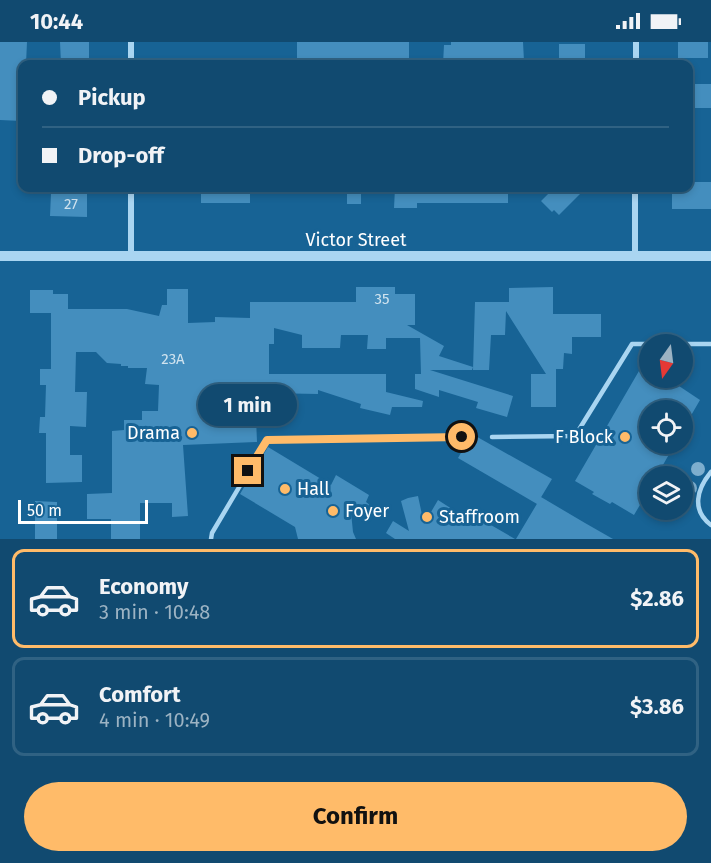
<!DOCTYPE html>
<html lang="en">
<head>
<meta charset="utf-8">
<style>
	body { margin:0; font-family:"Fira Sans",sans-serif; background:#1e5478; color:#f1f3f6; height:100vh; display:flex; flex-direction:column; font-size:22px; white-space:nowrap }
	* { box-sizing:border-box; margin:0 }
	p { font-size:20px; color:#9cb3c3 }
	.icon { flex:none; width:33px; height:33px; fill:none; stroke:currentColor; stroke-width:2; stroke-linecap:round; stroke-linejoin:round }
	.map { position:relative; height:497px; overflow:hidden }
	.panel { display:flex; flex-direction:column; background:#114a70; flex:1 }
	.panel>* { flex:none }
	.guide { position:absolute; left:18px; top:18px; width:675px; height:132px; border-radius:12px; box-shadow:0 3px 9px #0003,0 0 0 2px #306283; display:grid; align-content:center; height:132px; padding:0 24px; background:#114a70 }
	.needle { width:39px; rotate:194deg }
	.fabs { position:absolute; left:639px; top:292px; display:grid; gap:12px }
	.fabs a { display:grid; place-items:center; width:54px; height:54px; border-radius:50%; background:#114a70; box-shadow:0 3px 9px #0003,0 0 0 2px #306283; font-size:30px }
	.scale { position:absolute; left:18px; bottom:15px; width:130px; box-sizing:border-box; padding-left:6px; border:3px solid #fff; border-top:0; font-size:16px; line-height:21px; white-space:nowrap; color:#fff; -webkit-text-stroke:4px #176395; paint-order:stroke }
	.end { position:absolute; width:27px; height:27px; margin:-14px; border:8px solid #ffbb69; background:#111; box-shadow:0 0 0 3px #111 }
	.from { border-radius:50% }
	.bubble { position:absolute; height:42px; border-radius:21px; background:#114a70; box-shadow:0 3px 9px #0003,0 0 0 2px #306283; font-size:20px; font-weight:700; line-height:42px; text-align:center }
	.guide b { display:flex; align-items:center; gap:21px; height:57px; font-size:22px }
	.guide b+b { border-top:2px solid #306283 }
	.guide i { width:15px; height:15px; background:#f1f3f6 }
	ul { padding:10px 0 0; list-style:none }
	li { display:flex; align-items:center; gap:18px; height:99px; margin:0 12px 9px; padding:0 12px; border:3px solid #306283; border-radius:12px }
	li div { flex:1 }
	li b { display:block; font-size:22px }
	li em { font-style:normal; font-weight:700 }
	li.current { border-color:#ffbb69 }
	li>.icon { width:54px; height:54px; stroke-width:1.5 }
	.action { display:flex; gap:12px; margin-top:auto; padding:12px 24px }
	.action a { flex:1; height:69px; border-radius:36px; background:#ffbb69; color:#111; font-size:24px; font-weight:700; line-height:69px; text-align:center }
	.status { display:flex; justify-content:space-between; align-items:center; height:42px; padding:0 30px; background:#114a70; direction:ltr }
	.status svg { height:16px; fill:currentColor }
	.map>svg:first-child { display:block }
</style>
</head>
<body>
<div class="status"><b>10:44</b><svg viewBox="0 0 49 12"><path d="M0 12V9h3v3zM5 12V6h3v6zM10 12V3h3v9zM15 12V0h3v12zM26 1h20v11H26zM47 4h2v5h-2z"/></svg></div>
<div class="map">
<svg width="711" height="497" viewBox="0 0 711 497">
	<rect width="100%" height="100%" fill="#176395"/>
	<path fill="#448ebe" d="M0,0h27l-1,22h-4v57l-22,-1z
		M60,0h29v22h-28z
		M297,0h112v22h-20l-21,-5h-71z
		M451,0h72l1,19h-18v3h-63l1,-19h7z
		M678,0h30v16h-30z
		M559,2h26v20h-26z
		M688,42h23v24h-23z
		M688,140h23v27h-39v-21h16z
		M201,146h49v15h-49z
		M347,146h14v16h-14z
		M395,146h113v15h-91v5h-23z
		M554,146h32l-27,27 -5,-5 -2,2 -11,-11z
		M56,149l31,1v25l-37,-1 1,-23z
		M356,245h39v7h20v31h-8l37,21 -5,10 34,11 -1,3h-42l83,26 -6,21 -31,-9 2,-6 -39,-12v7l-24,-8v-15h6l-1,-36h-34v11h-19l1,-14h-27l-1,13h-38v-13l-28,-7v16h-5v30h117v18l37,9 -1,6h-30l-2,8 -30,-7 1,-4 -43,-14v4l-94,-2v27l32,-1 1,24 -74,3 5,71 -16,1v-14h-32v36h-29v-20h-24v-25l25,-1v-62l12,-1v-10h18v-9h16l1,-26 -14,-1 2,-16h-19v-2h-7v-2l-14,-1 -11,-11h-20l-1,40h12l-1,35 -16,-1v29h12v27l-36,1v-50h-7l1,-16h5l1,-32h-6v-16h11v-56h-21v-23h23v4h15v15h59l32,7 3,-11h5v-16h21v34l27,-1v-5l35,1v-16h106z
		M553,245v27h48v23h-29v17l-8,-1 -1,16h-7v38h-25v-33h15l-40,-63 -1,24h-14l-2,35h-16l2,-68h34v-14z
		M650,310v26h17l33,22 -18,31v-20h-32v33h25l-19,33h-6v11l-16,27 -22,-13 -2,2 -18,-10 2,-2 -19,-11z
		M472,392l80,45 -15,25 -79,-46z
		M268,405l63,38 5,-10 33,20 -3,7 5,4 -9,13 -11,-7 2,20 3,7h-58l-3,-12 -55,-33z
		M418,454l6,28 14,-24 28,18 6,-10 14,9 -2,4 31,18h-120l-9,-6 7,-12 16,10 -8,-30 7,-3z
		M541,455l44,26 28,16h-97z
		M35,459l22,1v37h-22z"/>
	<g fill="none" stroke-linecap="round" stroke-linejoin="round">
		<path stroke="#a9d5f1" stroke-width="4.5" d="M492,395l83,-1 57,-92h79
			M711,430c-14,17 -20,38 0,53
			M211,497l1,-6 55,-93 195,-3"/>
		<path stroke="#a9d5f1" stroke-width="6" d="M131,22v-22
			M636,22v-22
			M131,214v-68
			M635,214v-68"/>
		<path stroke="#a9d5f1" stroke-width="10" d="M0,214h711"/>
	</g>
	<g fill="#7daece">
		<circle cx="698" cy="427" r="7"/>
		<circle cx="690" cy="446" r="7"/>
	</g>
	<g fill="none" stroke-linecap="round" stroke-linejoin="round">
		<path stroke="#ffbb69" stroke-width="8" d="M248,429l19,-31 195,-3"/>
	</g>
	<g fill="#ffbb69" stroke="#176395" stroke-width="2">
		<circle cx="192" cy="391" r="6"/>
		<circle cx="625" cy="395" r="6"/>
		<circle cx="285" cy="447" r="6"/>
		<circle cx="333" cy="469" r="6"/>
		<circle cx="427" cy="475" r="6"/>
	</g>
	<g text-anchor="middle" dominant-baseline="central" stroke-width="6" stroke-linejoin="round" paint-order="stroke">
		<g font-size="15" fill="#d0e3ef">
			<text x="71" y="162">27</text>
			<text x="382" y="257">35</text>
			<text x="173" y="317">23A</text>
		</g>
		<g font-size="18" fill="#fff" stroke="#176395">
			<text x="356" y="198">Victor Street</text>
		</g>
		<g font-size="18" fill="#fff" stroke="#176395" text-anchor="start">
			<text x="180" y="391" text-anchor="end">Drama</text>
			<text x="613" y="395" text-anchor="end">F Block</text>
			<text x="297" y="447">Hall</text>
			<text x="345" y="469">Foyer</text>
			<text x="439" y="475">Staffroom</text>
		</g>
	</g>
</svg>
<div class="fabs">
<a><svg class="needle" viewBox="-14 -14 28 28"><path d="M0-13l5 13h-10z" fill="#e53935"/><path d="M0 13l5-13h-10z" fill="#9cb3c3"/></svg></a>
<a><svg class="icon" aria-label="locate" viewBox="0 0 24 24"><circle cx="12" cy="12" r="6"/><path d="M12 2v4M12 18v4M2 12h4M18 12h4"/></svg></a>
<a><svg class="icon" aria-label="layers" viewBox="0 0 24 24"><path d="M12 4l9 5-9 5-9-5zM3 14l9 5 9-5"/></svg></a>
</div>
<div class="scale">50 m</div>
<i class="end from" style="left:462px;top:395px"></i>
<i class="end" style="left:248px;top:429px"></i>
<div class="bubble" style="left:198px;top:342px;width:99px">1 min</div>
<div class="guide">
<b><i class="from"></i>Pickup</b>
<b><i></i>Drop-off</b>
</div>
</div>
<section class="panel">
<ul>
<li class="current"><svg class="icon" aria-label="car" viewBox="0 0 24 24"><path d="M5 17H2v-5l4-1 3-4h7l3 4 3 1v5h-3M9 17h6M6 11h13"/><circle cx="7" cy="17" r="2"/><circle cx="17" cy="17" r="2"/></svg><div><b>Economy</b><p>3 min · 10:48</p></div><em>$2.86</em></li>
<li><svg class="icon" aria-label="car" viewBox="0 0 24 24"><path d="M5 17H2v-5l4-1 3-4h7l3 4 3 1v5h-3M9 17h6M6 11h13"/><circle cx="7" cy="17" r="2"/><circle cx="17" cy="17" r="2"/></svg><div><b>Comfort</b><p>4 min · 10:49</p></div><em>$3.86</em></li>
</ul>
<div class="action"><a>Confirm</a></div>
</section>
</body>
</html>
